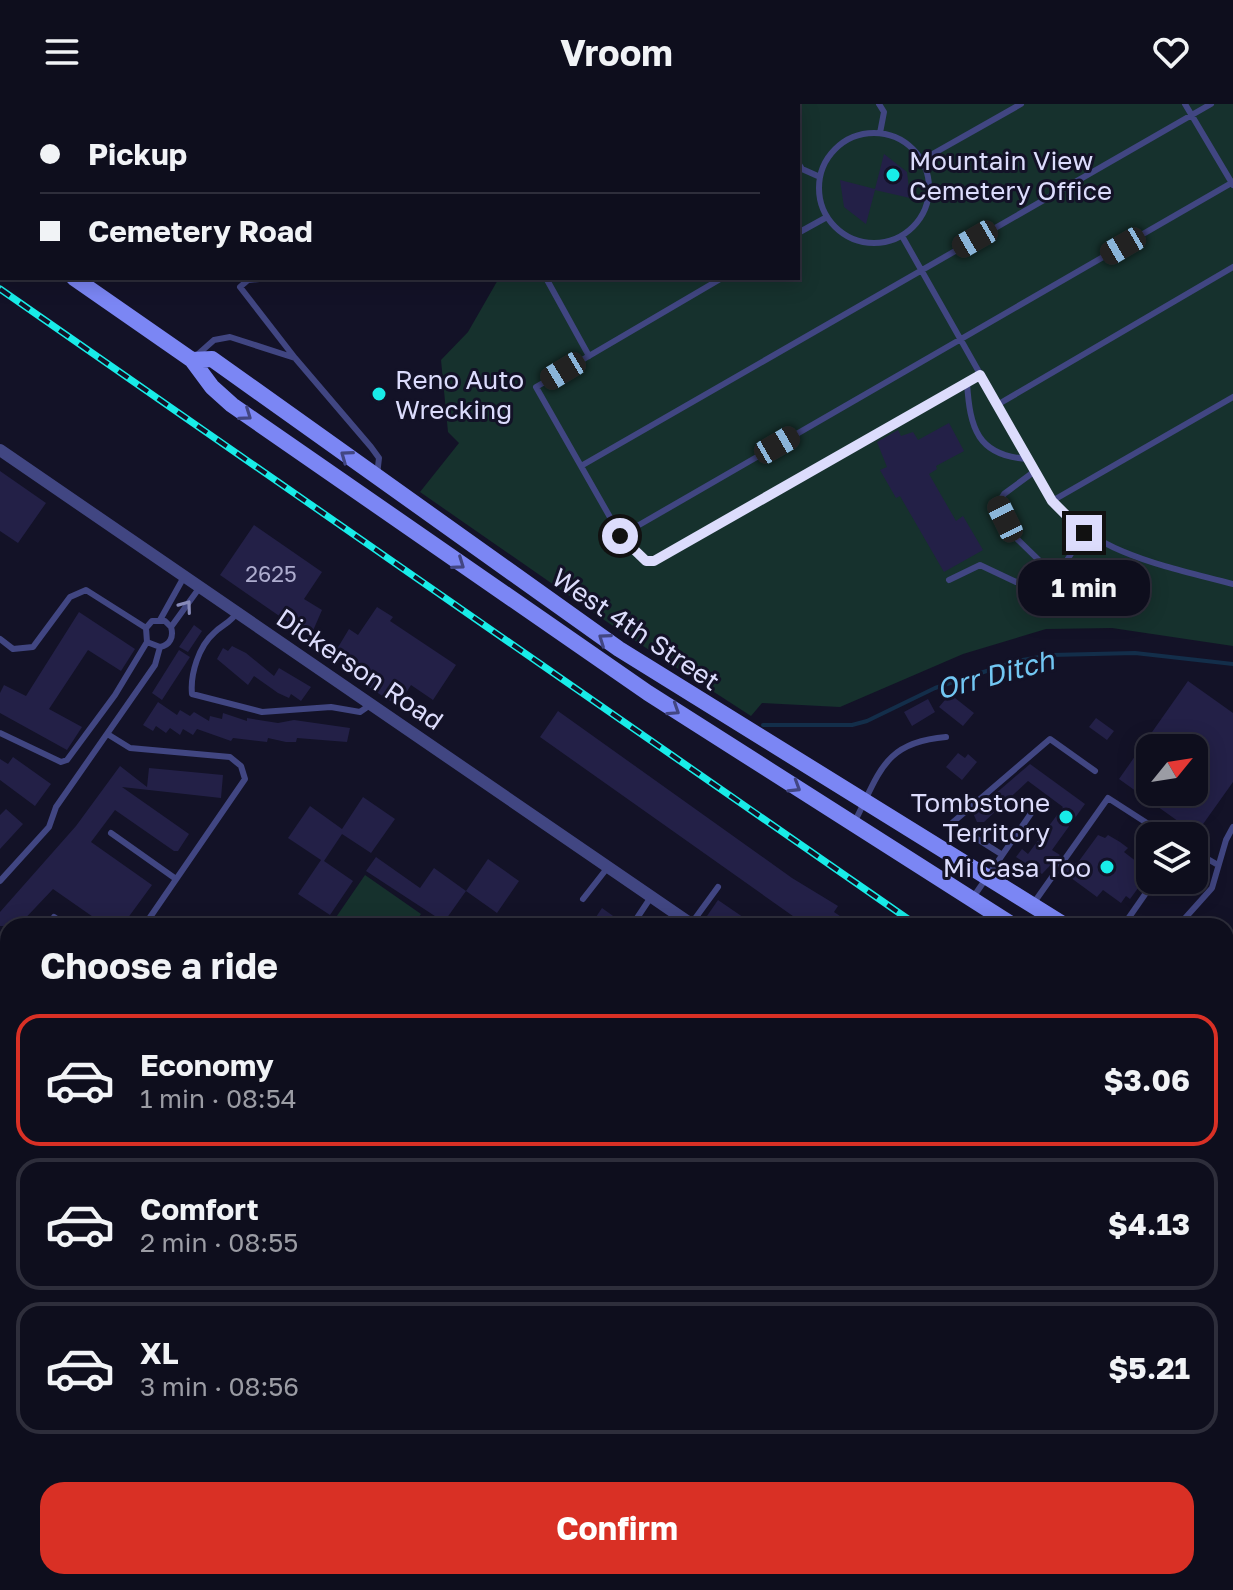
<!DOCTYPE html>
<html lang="en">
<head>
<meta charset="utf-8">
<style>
	body { margin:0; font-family:"Golos Text",sans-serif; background:#171726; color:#f1f3f6; height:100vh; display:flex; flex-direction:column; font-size:30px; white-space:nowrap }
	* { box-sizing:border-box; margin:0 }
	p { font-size:26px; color:#9b9ca4 }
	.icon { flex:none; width:44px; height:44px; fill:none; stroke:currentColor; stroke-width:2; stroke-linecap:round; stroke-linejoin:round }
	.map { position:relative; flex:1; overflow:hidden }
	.details { position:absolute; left:0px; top:814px; width:1234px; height:672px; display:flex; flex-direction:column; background:#0e0e1d; border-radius:24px 24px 0 0; box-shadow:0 4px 20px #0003,0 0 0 2px #2e2e3b }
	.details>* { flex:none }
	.hud { position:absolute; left:0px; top:0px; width:800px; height:176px; box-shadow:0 4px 20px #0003,0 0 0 2px #2e2e3b; display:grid; align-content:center; height:176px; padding:0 40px; background:#0e0e1d }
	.needle { width:52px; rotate:60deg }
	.buttons { position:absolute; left:1136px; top:630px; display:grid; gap:16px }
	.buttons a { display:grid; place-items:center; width:72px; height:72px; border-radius:16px; background:#0e0e1d; box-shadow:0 4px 20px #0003,0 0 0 2px #2e2e3b; font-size:40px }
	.end { position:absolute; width:36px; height:36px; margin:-18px; border:10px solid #dcdcfc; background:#111; box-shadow:0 0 0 4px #111 }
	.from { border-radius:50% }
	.bubble { position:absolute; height:56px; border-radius:24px; background:#0e0e1d; box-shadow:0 4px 20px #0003,0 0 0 2px #2e2e3b; font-size:26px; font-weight:700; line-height:56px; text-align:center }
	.car { position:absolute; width:24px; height:48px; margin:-24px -12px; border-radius:10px; box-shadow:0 0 6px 2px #0007; background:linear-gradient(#222 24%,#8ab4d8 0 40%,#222 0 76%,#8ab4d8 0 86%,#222 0) }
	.hud b { display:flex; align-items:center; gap:28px; height:76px; font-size:30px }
	.hud b+b { border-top:2px solid #2e2e3b }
	.hud i { width:20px; height:20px; background:#f1f3f6 }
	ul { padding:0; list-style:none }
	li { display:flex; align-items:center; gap:24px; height:132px; margin:0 16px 12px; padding:0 24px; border:4px solid #2e2e3b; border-radius:24px }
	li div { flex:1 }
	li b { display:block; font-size:30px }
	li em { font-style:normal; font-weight:700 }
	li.selected { border-color:#d93025 }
	li>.icon { width:72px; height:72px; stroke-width:1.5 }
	h2 { padding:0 40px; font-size:36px; line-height:96px }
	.primary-button { display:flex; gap:16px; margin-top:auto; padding:16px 40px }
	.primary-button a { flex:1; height:92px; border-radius:24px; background:#d93025; color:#fff; font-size:32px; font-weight:700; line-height:92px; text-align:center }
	header { display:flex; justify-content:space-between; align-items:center; height:104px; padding:0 40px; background:#0e0e1d; font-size:36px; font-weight:700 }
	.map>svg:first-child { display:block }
</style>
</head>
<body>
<header><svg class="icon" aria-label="menu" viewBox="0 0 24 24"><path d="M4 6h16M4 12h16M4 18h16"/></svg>Vroom<svg class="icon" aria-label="heart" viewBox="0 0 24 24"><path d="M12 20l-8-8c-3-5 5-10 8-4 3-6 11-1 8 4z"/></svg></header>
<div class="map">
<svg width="1233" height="1486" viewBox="0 0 1233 1486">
	<rect width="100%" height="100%" fill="#131227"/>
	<path fill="#16312d" d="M599,0h634v542l-121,-18 -66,1 -83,25 -123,53 -78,-4 -11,13 -128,-83 -203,-141 39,-49 -11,-11 -7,-72 27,-28 31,-54h299v-172z
		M365,771l56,39 -8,12h-83z
		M1226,1345l7,2v139h-559l-5,-8h557z"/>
	<path fill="#132e4a" d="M0,990l8,2v63l-8,-5z
		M1226,1260l7,1v86l-7,-2z"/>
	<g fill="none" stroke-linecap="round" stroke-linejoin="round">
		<path stroke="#132e4a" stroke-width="4" d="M763,621h89l15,-4 68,-33 82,-27 34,-6 84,-2 98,11"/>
	</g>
	<path fill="#232047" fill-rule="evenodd" d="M884,50l23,18 3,26 -35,-8 -9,34 -22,-17 -4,-27 35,9z
		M949,319l15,28 -28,15 1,3 -8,5 27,47 7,-5 20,34 -39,22 -44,-76 -4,2 -16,-28 7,-3 -10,-25 21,-12 3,6 12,-4 5,8z
		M0,367l46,32 -28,40 -18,-12z
		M254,421l68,47 -18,27 18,11 -10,23 -22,-14 -2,3 -68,-47z
		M377,503l16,10 -3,4 66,44 -23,35 -22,-15 -13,21 -31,-20 8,-12 -38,-25 12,-20 9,6z
		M79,508l56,37 -14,22 -33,-21 -39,59 33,18 -15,23 -67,-37v-20l4,-8 22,11z
		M194,521l8,6 -14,21 -9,-5z
		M232,542l14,7 28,23 5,-8 32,19 -10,14 -10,-7 -2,4 -11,-5 -24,-17 -6,9 -31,-26 6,-11 5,3z
		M179,546l11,7 -28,43 -10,-7z
		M1188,577l45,32v69l-37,52 -77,-55zM1150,644h44v44h-44z
		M950,590l24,19 -11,13 -24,-19z
		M928,595l7,13 -23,14 -8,-14z
		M158,598l19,13 3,-5 10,6 4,-4 15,9 1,-5 12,3 1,-6 24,8v-3l31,5 16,-3 56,8 -3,14 -50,-4 -1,4h-10l-18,-4 -1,4 -34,-4 -2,3 -34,-12 -4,6 -10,-6 -3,6 -10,-7 -4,5 -10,-7 -3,5 -10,-6z
		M558,607l234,167 46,28 -4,6 21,14h-48l-267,-189z
		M1096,614l18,13 -7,9 -18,-13z
		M958,649l7,5 3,-4 9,8 -15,18 -16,-13z
		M13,653l38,27 -16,22 -35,-26v-21l8,5z
		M1030,660l55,40 -33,46 8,5 -18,19 -26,-17 6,-8 6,5 35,-47 -35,-26 -44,41h-7l-4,-9z
		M120,662l27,21 2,-19 74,7 -2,23 -99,-11 67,47 -11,17h-4l-59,-41 -24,32 61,43 -30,41h-16l-53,-37 -35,37h-18v-14l76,-86z
		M363,693l32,22 -24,34 -29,-19 -18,27 29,20 -23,34 -32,-21 23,-34 -33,-22 22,-32 32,23z
		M6,705l17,15 -23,25v-34z
		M1098,731l7,3 3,-3 12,7 8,6 -4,4 26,20 -20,27 -4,-3 -5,7 -18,-13 -6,7 -34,-25 7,-10 3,3 6,-4z
		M376,753l44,31 14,-20 32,23 -22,31 -78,-51z
		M488,755l31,22 -22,32 -31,-22z
		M718,796l38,26h-35l-14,-10z
		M602,804l25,18h-37z"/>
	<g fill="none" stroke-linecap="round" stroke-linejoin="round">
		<path stroke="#3bb19c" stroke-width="2" stroke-dasharray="4 6" stroke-linecap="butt" d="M1226,1364l7,1
			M867,1478l4,8
			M874,1486l5,-8"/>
		<path stroke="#414682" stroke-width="6" d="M157,0l1,2
			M256,0l1,2
			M762,0l2,2
			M879,0l5,8 -4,21
			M1185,0l48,81
			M272,2l3,-2
			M819 84a55 55 0 1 1 110 0a55 55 0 1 1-110 0Z
			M922,56l99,-56
			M798,59l4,6 18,8
			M798,129l29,-16
			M902,132l150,265c44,54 117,66 181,83
			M271,174l-23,2 -8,7 55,71
			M546,174l43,78
			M722,174l-186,109 87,153 23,21h8l326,-186
			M196,252l18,-16 16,-3 65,21 76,89 8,11 -2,17
			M967,279c3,45 10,73 61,76
			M997,301l236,-138
			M581,362l630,-362
			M1035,367l-31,23 -6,10 14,30 40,39 12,-8 20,-32
			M1052,397l181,-104
			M620,432l613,-354
			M949,476l31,-15 36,17 36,-9
			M238,507c-7,12 -15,13 -24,22 -15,13 -24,41 -22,61l70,18 69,-5 29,5 10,-7
			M160,516l25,-45
			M171,523l-6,-6h-13l-6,7 1,14 13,5c10,-2 14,-10 11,-20l29,-40
			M0,535l13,10 20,-2 37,-50 16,-7 60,38
			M0,629l61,29 6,-2 48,-65 32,-53
			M109,631l21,13 100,9 11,9 4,13 -101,147
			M855,717c25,-49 29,-79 91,-84
			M111,729l65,46
			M1194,747l24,14
			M1001,750l-49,-31 98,-84 45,32
			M0,777l49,-54 7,-20 99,-142 5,-18
			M974,792l60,-87
			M583,795l25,-32
			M1033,800l75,-106 59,38
			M54,813l13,9
			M691,820l27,-37
			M636,822l-3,-2 18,-27
			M1123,822l32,-46
			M1178,822l34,-38 14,-48 7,-13
			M0,879l8,2
			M1226,1181l7,-10
			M1226,1197l7,5
			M1226,1378l7,2
			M685,1486l11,-8"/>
		<path stroke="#414682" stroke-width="12" d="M48,0v2
			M0,4l2,1
			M0,27l2,-3
			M0,56l2,-3
			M0,346l694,476
			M1226,989l7,5
			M1226,1155l7,4
			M0,1303l8,3
			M0,1476l13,10
			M79,1486l7,-8"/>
		<path stroke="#414682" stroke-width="16" d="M1226,856l7,-8
			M0,1096l8,5
			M654,1478l5,8"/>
		<path stroke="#7b86f4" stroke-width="16" d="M0,123l2,1
			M74,174l118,82 20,27 20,18 416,288 366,233
			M192,256l20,-1 407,290 447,277
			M1226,922l7,5
			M1226,957l7,5"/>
		<g stroke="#18ece8" stroke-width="7">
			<path id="rail" d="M0,185l918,637
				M1226,1049l7,5"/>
		</g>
		<use href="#rail" stroke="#131227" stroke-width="4" stroke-dasharray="12" stroke-linecap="butt"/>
	</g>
	<defs><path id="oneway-chevron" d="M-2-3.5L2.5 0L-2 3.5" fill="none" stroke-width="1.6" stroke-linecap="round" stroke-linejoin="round" transform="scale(2)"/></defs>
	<g stroke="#424683">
		<use href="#oneway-chevron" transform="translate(246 311) rotate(35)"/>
		<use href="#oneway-chevron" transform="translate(346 352) rotate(-144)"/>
		<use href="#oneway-chevron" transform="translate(459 460) rotate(35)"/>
		<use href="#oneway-chevron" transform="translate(604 535) rotate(-145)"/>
		<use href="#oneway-chevron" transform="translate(674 606) rotate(33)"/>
		<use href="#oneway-chevron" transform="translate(795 683) rotate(32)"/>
	</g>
	<use stroke="#878ab9" href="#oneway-chevron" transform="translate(186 502) rotate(-54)"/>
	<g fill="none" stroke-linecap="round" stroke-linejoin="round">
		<path stroke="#dcdcfc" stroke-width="10" d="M620,432l26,25h8l326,-186 72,126 32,32"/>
	</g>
	<g fill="#18ece8" stroke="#131227" stroke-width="3">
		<circle cx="893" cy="71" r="8"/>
		<circle cx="379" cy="290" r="8"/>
		<circle cx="1066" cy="713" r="8"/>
		<circle cx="1107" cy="763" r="8"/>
	</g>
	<g text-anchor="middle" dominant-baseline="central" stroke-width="6" stroke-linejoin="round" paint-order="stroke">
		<g font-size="22" fill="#aeadcf">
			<text x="271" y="469">2625</text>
		</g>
		<g font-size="26" fill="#dcdcfc" stroke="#131227" text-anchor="start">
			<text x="909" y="56">Mountain View<tspan x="909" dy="30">Cemetery Office</tspan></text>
			<text x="395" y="275">Reno Auto<tspan x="395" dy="30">Wrecking</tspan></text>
			<text x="1050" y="698" text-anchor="end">Tombstone<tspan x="1050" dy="30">Territory</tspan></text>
			<text x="1091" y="763" text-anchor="end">Mi Casa Too</text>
		</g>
		<g font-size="26" fill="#dcdcfc" stroke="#131227">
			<text transform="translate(636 525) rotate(34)">West 4th Street</text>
			<text transform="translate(360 565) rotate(34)">Dickerson Road</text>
		</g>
		<g font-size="28" font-style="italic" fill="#72c7f3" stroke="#131227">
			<text transform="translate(995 570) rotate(-15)">Orr Ditch</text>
		</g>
	</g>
</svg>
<div class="buttons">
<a><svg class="needle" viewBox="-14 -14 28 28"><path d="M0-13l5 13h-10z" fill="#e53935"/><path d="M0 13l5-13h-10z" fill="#9b9ca4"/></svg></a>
<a><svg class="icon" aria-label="layers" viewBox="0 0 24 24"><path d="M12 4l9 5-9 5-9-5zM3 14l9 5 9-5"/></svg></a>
</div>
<i class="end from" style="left:620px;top:432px"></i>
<i class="end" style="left:1084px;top:429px"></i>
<div class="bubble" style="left:1018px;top:456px;width:132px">1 min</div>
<i class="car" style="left:975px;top:135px;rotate:240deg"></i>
<i class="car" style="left:1123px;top:142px;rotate:240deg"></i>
<i class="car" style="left:563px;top:267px;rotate:239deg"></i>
<i class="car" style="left:777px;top:341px;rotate:60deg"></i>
<i class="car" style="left:1005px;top:415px;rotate:334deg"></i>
<div class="hud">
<b><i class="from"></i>Pickup</b>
<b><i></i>Cemetery Road</b>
</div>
<section class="details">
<h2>Choose a ride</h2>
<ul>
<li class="selected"><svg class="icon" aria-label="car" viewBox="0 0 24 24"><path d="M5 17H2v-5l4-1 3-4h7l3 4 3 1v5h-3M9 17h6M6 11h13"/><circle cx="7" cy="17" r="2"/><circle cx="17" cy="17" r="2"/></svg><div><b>Economy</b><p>1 min · 08:54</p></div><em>$3.06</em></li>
<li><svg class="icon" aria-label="car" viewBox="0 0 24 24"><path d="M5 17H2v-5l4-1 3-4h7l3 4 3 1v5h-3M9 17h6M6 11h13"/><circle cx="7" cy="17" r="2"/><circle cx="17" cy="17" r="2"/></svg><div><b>Comfort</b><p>2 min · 08:55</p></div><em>$4.13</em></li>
<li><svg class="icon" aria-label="car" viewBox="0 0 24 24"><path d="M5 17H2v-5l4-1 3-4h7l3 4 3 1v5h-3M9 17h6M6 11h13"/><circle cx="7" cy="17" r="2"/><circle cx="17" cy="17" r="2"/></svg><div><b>XL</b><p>3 min · 08:56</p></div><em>$5.21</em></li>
</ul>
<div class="primary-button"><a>Confirm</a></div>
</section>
</div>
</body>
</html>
